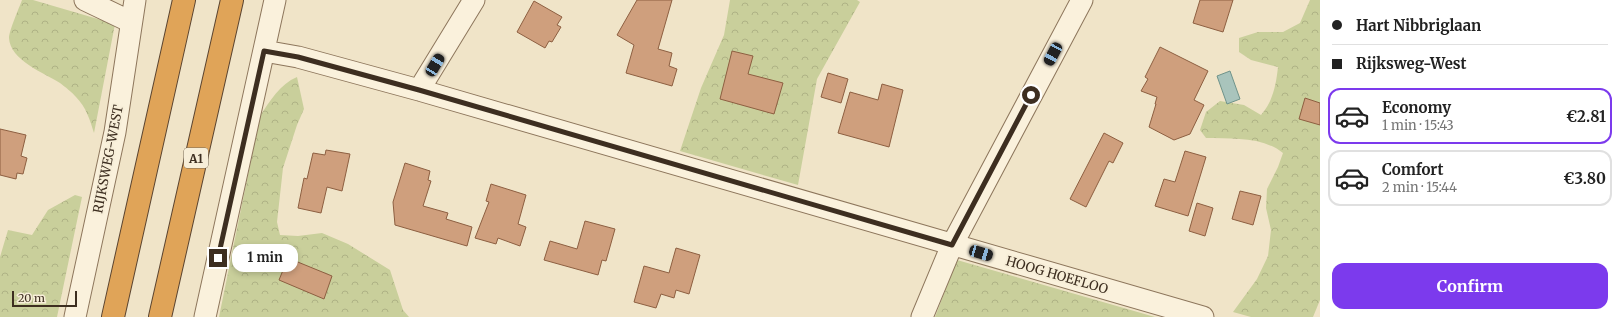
<!DOCTYPE html>
<html lang="en">
<head>
<meta charset="utf-8">
<style>
	body { margin:0; font-family:Merriweather,serif; background:#f6f6f6; color:#222; height:100vh; display:flex; flex-direction:column; font-size:15px; white-space:nowrap }
	* { box-sizing:border-box; margin:0 }
	p { font-size:13px; color:#767676 }
	.icon { flex:none; width:22px; height:22px; fill:none; stroke:currentColor; stroke-width:2; stroke-linecap:round; stroke-linejoin:round }
	.map { position:relative; flex:1; overflow:hidden }
	.drawer { display:flex; flex-direction:column; background:#fff; width:300px }
	.drawer>* { flex:none }
	.top-card { display:grid; align-content:center; height:88px; padding:0 12px; background:#fff }
	.scale { position:absolute; left:12px; bottom:10px; width:65px; box-sizing:border-box; padding-left:4px; border:2px solid #3d2e20; border-top:0; font-size:11px; line-height:14px; white-space:nowrap; color:#3d2e20; -webkit-text-stroke:3px #f7eed8; paint-order:stroke }
	.end { position:absolute; width:18px; height:18px; margin:-9px; border:5px solid #3d2e20; background:#fff; box-shadow:0 0 0 2px #fff }
	.from { border-radius:50% }
	.bubble { position:absolute; height:28px; border-radius:12px; background:#fff; box-shadow:0 2px 6px #0003; font-size:13px; font-weight:700; line-height:28px; text-align:center }
	.car { position:absolute; width:12px; height:24px; margin:-12px -6px; border-radius:5px; box-shadow:0 0 3px 1px #0007; background:linear-gradient(#222 24%,#8ab4d8 0 40%,#222 0 76%,#8ab4d8 0 86%,#222 0) }
	.top-card b { display:flex; align-items:center; gap:14px; height:38px; font-size:15px }
	.top-card b+b { border-top:1px solid #e0e0e0 }
	.top-card i { width:10px; height:10px; background:#222 }
	ul { padding:0; list-style:none }
	li { display:flex; align-items:center; gap:12px; height:56px; margin:0 8px 6px; padding:0 4px; border:2px solid #e0e0e0; border-radius:12px }
	li div { flex:1 }
	li b { display:block; font-size:15px }
	li em { font-style:normal; font-weight:700 }
	li.selected { border-color:#7c3aed }
	li>.icon { width:36px; height:36px; stroke-width:1.5 }
	.primary-button { display:flex; gap:8px; margin-top:auto; padding:8px 12px }
	.primary-button a { flex:1; height:46px; border-radius:12px; background:#7c3aed; color:#fff; font-size:16px; font-weight:700; line-height:46px; text-align:center }
	main { display:flex; flex:1; min-height:0 }
	.map>svg:first-child { display:block }
</style>
</head>
<body>
<main>
<div class="map">
<svg width="1320" height="317" viewBox="0 0 1320 317">
	<defs>
		<pattern id="forest-crowns" width="20" height="18" patternUnits="userSpaceOnUse"><rect width="20" height="18" fill="#c9cf9b"/><path d="M2 6a3 3 0 1 1 6 0M12 15a3 3 0 1 1 6 0" fill="none" stroke="#aeb285"/></pattern>
	</defs>
	<rect width="100%" height="100%" fill="#f0e4c8"/>
	<path fill="url(#forest-crowns)" d="M22,0h11l82,24 -21,109c-4,-13 -8,-26 -18,-36 -4,-5 -11,-10 -16,-14 -16,-10 -50,-23 -51,-45 0,-7 10,-30 13,-38z
		M730,0h127l3,2 -43,77 -19,106 -118,-34 21,-63 23,-53z
		M1310,0h10v300l-7,17h-62l-18,-5 24,-33 11,-23 3,-26 -5,-22 1,-19 11,-22 5,-14c-21,-17 -52,-14 -77,-15l-6,-8 6,-18 14,-11 24,4 17,10c12,-14 15,-30 17,-48l-27,-7 -12,-8v-14l19,-6h25l17,-9z
		M297,77l7,32 -7,16 -14,43 -6,54 3,13 18,1 24,-3 26,11 42,26 13,40 6,7h-190l41,-201c10,-15 20,-32 37,-39z
		M75,195l7,2 -25,120h-57v-60l8,-27 24,5 16,-25z
		M957,260l198,57h-220z"/>
	<path fill="#a9c4bc" stroke="#6f938a" d="M1230,71l10,28 -13,5 -10,-28z"/>
	<path fill="#cf9f7d" stroke="#8d5f41" d="M637,0h35l-14,49 14,4 -3,13 8,3 -5,17 -46,-13 8,-28 -17,-10z
		M1200,0h33l-10,32 -30,-9z
		M534,1l28,16 -5,8 4,2 -9,15 -3,-1 -4,7 -28,-16z
		M1160,47l48,24 -14,29 10,5 -14,29 -16,6 -25,-13 7,-23h-1l2,-7 -16,-6 7,-12 -3,-2z
		M732,51l21,5 -5,18 35,9 -9,31 -54,-15z
		M828,73l20,6 -7,24 -20,-6z
		M882,84l21,6 -14,57 -51,-14 12,-41 28,8z
		M1305,98l15,5v22l-21,-6z
		M0,129l26,6 -5,21 6,2 -4,16 -6,-1 -1,6 -16,-4z
		M1104,133l19,10 -10,20 -4,-2 -23,46 -16,-8z
		M326,150l24,4 -8,37 -15,-4 -6,26 -23,-5 6,-30 3,1 6,-26 12,2z
		M1185,151l21,6 -18,59 -33,-10 9,-27 11,3z
		M405,163l25,8 -2,9 3,1 -8,25 25,7 -2,6 26,8 -5,19 -72,-21 -2,-23z
		M491,184l35,11 -8,29 8,3 -6,19 -22,-8 -2,6 -21,-6 14,-36 -3,-1z
		M1240,191l21,5 -8,29 -21,-6z
		M1197,203l16,5 -8,28 -16,-5z
		M585,221l30,8 -9,32 -4,-1 -4,15 -54,-15 6,-19 27,8z
		M676,248l24,7 -11,39 -13,-4 -2,8 -13,-4 -5,14 -22,-6 10,-36 25,7z
		M288,258l44,18 -8,23 -45,-19z"/>
	<g fill="none" stroke-linecap="round" stroke-linejoin="round">
		<g stroke="#8d765c" stroke-width="23">
			<path id="minor" d="M85,0l46,22
				M264,51l34,6 121,33 784,227
				M419,90l55,-90
				M75,317l40,-185 20,-132
				M205,317l70,-317
				M922,317l30,-72 130,-245"/>
		</g>
		<g stroke="#5b4430" stroke-width="24">
			<path id="motorway" d="M113,317l71,-317
				M160,317l72,-317"/>
		</g>
		<use href="#minor" stroke="#faf1dc" stroke-width="21"/>
		<use href="#motorway" stroke="#e0a458" stroke-width="22"/>
	</g>
	<g fill="none" stroke-linecap="round" stroke-linejoin="round">
		<path stroke="#3d2e20" stroke-width="5" d="M218,258l46,-207 34,6 121,33 533,155 79,-150"/>
	</g>
	<g text-anchor="middle" dominant-baseline="central" stroke-width="4" stroke-linejoin="round" paint-order="stroke">
		<rect fill="#f7eed8" stroke="#756857" stroke-width="1" x="184" y="148" width="24" height="20" rx="3"/>
		<g font-size="12" font-weight="bold" fill="#3d2e20">
			<text x="196" y="158">A1</text>
		</g>
		<g font-size="13" fill="#3d2e20" stroke="#f7eed8">
			<text transform="translate(108 159) rotate(-79)">RIJKSWEG-WEST</text>
			<text transform="translate(1057 275) rotate(16)">HOOG HOEFLOO</text>
		</g>
	</g>
</svg>
<div class="scale">20 m</div>
<i class="end from" style="left:1031px;top:95px"></i>
<i class="end" style="left:218px;top:258px"></i>
<div class="bubble" style="left:232px;top:244px;width:66px">1 min</div>
<i class="car" style="left:1053px;top:54px;rotate:208deg"></i>
<i class="car" style="left:435px;top:65px;rotate:31deg"></i>
<i class="car" style="left:981px;top:253px;rotate:106deg"></i>
</div>
<section class="drawer">
<div class="top-card">
<b><i class="from"></i>Hart Nibbriglaan</b>
<b><i></i>Rijksweg-West</b>
</div>
<ul>
<li class="selected"><svg class="icon" aria-label="car" viewBox="0 0 24 24"><path d="M5 17H2v-5l4-1 3-4h7l3 4 3 1v5h-3M9 17h6M6 11h13"/><circle cx="7" cy="17" r="2"/><circle cx="17" cy="17" r="2"/></svg><div><b>Economy</b><p>1 min · 15:43</p></div><em>€2.81</em></li>
<li><svg class="icon" aria-label="car" viewBox="0 0 24 24"><path d="M5 17H2v-5l4-1 3-4h7l3 4 3 1v5h-3M9 17h6M6 11h13"/><circle cx="7" cy="17" r="2"/><circle cx="17" cy="17" r="2"/></svg><div><b>Comfort</b><p>2 min · 15:44</p></div><em>€3.80</em></li>
</ul>
<div class="primary-button"><a>Confirm</a></div>
</section>
</main>
</body>
</html>
